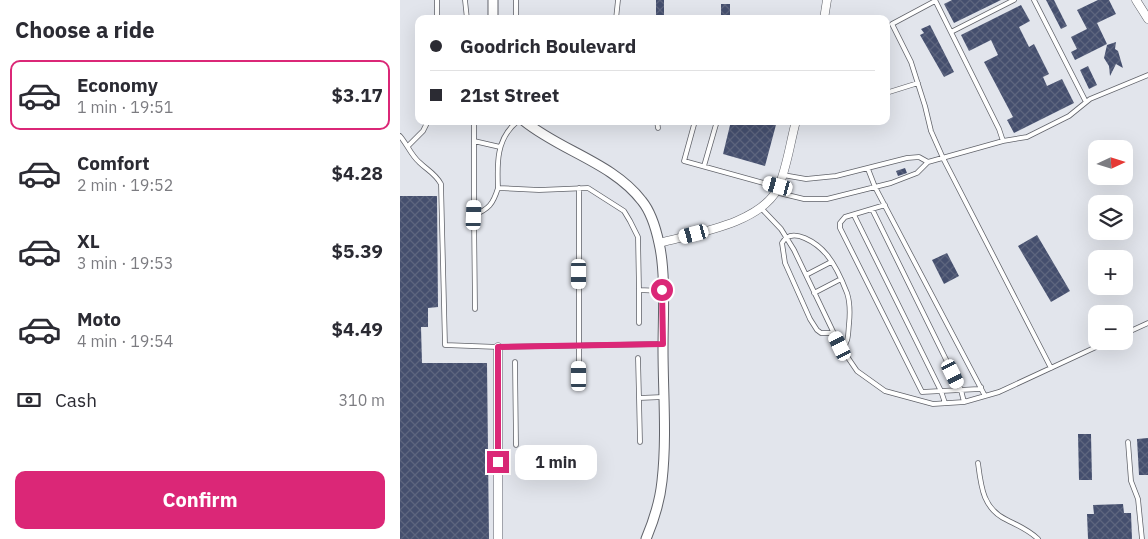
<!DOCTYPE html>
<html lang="en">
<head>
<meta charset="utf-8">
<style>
	body { margin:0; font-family:"IBM Plex Sans",sans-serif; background:#f7f7f7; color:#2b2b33; height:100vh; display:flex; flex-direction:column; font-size:19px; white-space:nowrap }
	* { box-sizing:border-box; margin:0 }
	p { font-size:16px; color:#7c7c81 }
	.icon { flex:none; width:28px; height:28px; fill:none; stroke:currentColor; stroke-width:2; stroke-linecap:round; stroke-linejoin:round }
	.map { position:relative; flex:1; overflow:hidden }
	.drawer { display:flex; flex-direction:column; background:#fff; width:400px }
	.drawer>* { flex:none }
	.hud { position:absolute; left:15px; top:15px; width:475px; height:110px; border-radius:10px; box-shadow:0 5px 20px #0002; display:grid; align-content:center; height:110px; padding:0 15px; background:#fff }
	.needle { width:32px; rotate:86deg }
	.tools { position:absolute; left:688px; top:140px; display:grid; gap:10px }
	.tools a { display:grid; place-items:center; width:45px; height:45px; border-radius:10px; background:#fff; box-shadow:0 5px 20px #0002; font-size:25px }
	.end { position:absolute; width:22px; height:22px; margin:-11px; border:6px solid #db2777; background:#fff; box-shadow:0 0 0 2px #fff }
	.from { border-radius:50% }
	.bubble { position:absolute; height:35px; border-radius:10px; background:#fff; box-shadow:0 5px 20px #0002; font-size:16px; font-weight:800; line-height:35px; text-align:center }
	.car { position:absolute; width:15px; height:30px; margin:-15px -8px; border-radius:6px; box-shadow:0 0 4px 1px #0007; background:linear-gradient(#fff 24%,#345 0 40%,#fff 0 76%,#345 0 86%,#fff 0) }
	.hud b { display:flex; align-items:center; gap:18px; height:48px; font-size:19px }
	.hud b+b { border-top:1px solid #e1e1e2 }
	.hud i { width:12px; height:12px; background:#2b2b33 }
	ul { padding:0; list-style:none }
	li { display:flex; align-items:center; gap:15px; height:70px; margin:0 10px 8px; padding:0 5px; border:2px solid transparent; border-radius:10px }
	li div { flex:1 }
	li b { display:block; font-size:19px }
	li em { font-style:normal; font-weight:800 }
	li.on { border-color:#db2777 }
	li>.icon { width:45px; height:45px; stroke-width:1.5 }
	h2 { padding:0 15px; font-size:22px; line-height:60px }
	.pay { display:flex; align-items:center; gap:12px; height:55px; padding:0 15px; font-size:19px }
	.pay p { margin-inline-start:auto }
	.action { display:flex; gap:10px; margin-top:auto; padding:10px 15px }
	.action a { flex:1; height:58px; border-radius:10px; background:#db2777; color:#fff; font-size:20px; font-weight:800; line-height:58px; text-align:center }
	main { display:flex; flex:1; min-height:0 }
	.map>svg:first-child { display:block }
</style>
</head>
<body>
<main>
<section class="drawer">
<h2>Choose a ride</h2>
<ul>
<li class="on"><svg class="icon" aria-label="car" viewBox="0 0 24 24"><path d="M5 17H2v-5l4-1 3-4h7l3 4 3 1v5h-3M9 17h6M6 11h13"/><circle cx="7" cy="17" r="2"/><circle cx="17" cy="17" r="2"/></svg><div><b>Economy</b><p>1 min · 19:51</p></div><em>$3.17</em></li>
<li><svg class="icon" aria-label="car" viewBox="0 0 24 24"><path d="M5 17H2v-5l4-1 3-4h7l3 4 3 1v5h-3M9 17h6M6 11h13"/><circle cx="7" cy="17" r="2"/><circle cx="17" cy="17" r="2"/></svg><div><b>Comfort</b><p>2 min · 19:52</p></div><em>$4.28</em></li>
<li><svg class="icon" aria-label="car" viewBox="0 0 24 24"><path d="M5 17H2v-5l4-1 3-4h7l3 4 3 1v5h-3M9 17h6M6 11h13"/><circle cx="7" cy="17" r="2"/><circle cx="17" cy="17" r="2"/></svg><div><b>XL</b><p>3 min · 19:53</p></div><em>$5.39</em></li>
<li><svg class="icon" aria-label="car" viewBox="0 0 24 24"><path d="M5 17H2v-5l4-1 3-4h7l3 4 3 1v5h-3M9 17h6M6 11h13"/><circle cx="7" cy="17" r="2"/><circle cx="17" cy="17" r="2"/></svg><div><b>Moto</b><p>4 min · 19:54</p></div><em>$4.49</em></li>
</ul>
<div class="pay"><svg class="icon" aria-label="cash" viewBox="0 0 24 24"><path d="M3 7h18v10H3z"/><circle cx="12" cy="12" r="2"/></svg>Cash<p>310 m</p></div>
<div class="action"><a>Confirm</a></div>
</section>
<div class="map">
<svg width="748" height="539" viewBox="0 0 748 539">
	<defs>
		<pattern id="building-cross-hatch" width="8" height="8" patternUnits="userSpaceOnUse" patternTransform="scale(1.25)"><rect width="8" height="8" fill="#454f6e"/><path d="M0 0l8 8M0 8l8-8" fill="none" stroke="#5d657e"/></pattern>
	</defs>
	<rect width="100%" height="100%" fill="#e2e5ec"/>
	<path fill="url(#building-cross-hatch)" d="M256,0h8v19h-8z
		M552,0h49l-47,23 -10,-19z
		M646,0h8l13,26 -6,3z
		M698,0h11l7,14 -19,9 10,21 -32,16 -4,-8 6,-3 -6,-12 16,-8 -10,-19z
		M321,4h9v15h-9z
		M621,5l9,16 -11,6 10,20 5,-3 15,30 -6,3 4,9 15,-7 12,24 -60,30 -7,-13 6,-3 -29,-55 14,-7 -7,-15 -22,11 -8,-16z
		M530,25l24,47 -10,5 -24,-42 4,-2 -3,-4z
		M716,42l-1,7 3,2 5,17 -7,-4 -6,12 -1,-10 -5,-8 3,-13z
		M688,66l9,19 -8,4 -9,-19z
		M331,121h46l-12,45 -42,-12z
		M505,168l2,5 -9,3 -2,-5z
		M0,196h37l1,111 -10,1v19h-7l1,36h65l2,176h-89z
		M637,235l33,56 -19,11 -33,-56z
		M547,253l12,23 -15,8 -12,-24z
		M678,434h13l1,46h-13z
		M748,438v37h-9l-2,-36z
		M723,504l1,9h7l1,26h-44l-1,-25h7l-1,-9z"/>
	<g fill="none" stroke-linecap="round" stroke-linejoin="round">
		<g stroke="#61636a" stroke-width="5.5">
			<path id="service" d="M37,0v19
				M65,0l2,19
				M535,0l64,129 4,12
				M634,0l52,102
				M535,1l-43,23 19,38 14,44 6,25 12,27 108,210
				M116,19v-19
				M216,19l2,-19
				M551,32l63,-32
				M486,93l32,-10
				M118,121c-22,17 -21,43 -20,67l41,2 49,-2 36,23 6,10 8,16 1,53 23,1
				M257,121l1,7
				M295,121l-11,40 94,26
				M0,136c7,8 11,19 19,26 8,8 16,11 22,22l4,161 53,2 164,-3
				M74,141l26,6
				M8,146l15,-15 5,-10
				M528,162l75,-21 24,-4 42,-21 21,-17 58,-24
				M304,166l13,-45
				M468,169l7,18 110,209
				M375,192l29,7h23l64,-16 26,-10 11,-11 -9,-5 -12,1 -71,18 -30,3 -23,-4
				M485,205l-40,12 -5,6v5l82,164 57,-3 2,-2
				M361,208l20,21 13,21 46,96 17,25 28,20 48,13 31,-2 35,-10 110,-51
				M472,209l89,181 3,12
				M74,215v-94
				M454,215l87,176 4,12
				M406,275l25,-13
				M239,290v33
				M414,293l27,-14
				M75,309l-1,-94c15,-6 19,-11 24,-27
				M434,333h-13l-4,-3 -7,-11 -25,-56 -3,-20c10,-18 36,1 45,12 9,11 15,25 20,38 3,9 3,21 2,31 -1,9 0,18 -7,25
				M724,334l24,-11
				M238,358l1,40 24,-1
				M115,362l1,83
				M179,376v-188
				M239,398l1,44
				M728,442l3,39 7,18 4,40
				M578,463c3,24 5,46 29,57 12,6 22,10 31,19"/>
		</g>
		<g stroke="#61636a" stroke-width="9">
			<path id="minor" d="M736,0l12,19
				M424,19l3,-19
				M259,243c36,-10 101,-19 119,-55 9,-20 12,-45 18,-67
				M98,347v192"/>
		</g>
		<g stroke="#61636a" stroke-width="11">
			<path id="tertiary" d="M93,0v19
				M124,121c37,30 89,42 118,80 9,11 14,28 17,42 7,30 4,74 4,106 0,43 4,88 -1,132 -2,20 -8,39 -16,58"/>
		</g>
		<use href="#service" stroke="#fff" stroke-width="4"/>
		<use href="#minor" stroke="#fff" stroke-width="8"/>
		<use href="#tertiary" stroke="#fff" stroke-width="9"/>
	</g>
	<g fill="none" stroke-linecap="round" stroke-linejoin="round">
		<path stroke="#db2777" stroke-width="6" d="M98,462v-115l165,-3 -1,-54"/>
	</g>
</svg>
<div class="tools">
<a><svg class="needle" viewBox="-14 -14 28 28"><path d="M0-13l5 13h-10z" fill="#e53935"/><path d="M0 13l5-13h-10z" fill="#7c7c81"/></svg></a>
<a><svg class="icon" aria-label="layers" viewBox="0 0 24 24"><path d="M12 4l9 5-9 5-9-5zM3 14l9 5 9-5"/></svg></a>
<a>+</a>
<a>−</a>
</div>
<i class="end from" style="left:262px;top:290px"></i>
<i class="end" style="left:98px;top:462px"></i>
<div class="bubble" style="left:115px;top:445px;width:82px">1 min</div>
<i class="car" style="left:378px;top:186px;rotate:285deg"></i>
<i class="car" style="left:74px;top:215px;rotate:2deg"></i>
<i class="car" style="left:294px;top:234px;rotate:255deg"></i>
<i class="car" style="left:179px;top:274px;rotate:180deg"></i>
<i class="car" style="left:440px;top:346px;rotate:334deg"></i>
<i class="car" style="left:553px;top:374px;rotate:154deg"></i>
<i class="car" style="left:179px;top:376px;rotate:0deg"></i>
<div class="hud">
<b><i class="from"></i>Goodrich Boulevard</b>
<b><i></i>21st Street</b>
</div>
</div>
</main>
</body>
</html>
